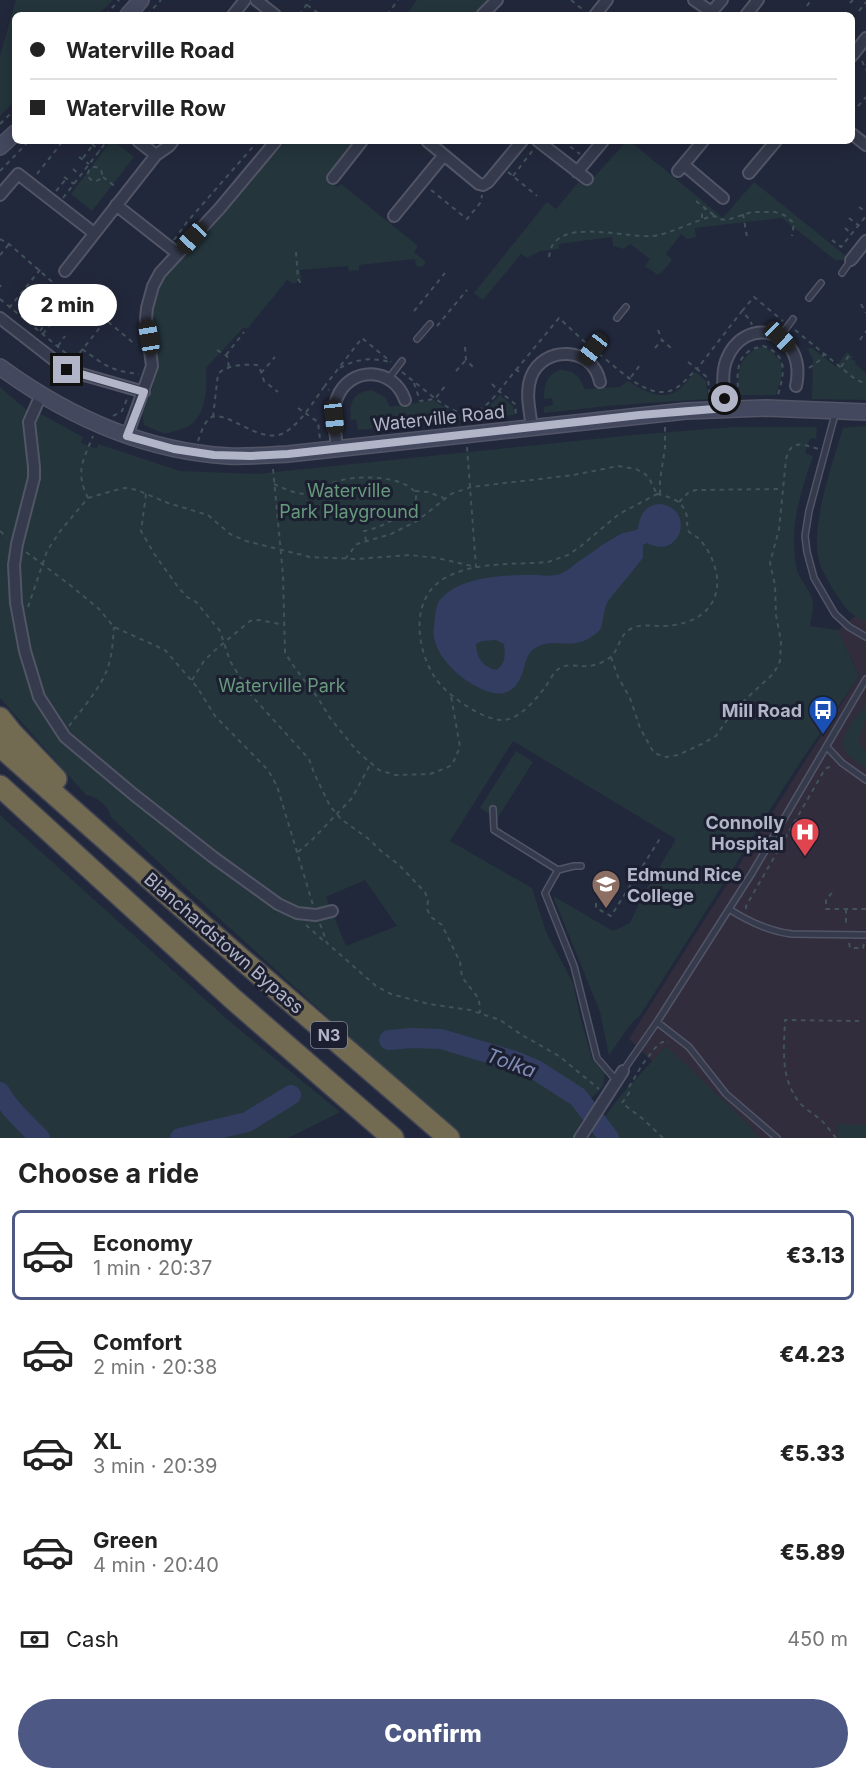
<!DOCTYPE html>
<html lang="en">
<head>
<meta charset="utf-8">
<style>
	body { margin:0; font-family:Inter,sans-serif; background:#f2f2f2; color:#222; height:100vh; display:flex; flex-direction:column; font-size:22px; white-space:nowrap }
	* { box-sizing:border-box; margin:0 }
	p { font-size:20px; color:#767676 }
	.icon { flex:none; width:33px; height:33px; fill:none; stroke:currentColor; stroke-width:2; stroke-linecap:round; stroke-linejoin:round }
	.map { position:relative; height:1138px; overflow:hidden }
	.sheet { display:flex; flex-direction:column; background:#fff; flex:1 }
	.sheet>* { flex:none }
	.top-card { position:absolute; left:12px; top:12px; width:843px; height:132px; border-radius:9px; box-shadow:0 3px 15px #0003; display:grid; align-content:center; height:132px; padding:0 18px; background:#fff }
	.end { position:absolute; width:27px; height:27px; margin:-14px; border:8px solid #b1b5c7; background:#111; box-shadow:0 0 0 3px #111 }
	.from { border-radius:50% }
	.bubble { position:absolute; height:42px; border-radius:21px; background:#fff; box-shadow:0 3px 15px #0003; font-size:20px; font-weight:800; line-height:42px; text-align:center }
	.car { position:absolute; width:18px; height:36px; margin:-18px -9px; border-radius:8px; box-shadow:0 0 4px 2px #0007; background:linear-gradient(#222 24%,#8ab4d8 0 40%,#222 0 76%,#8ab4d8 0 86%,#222 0) }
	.top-card b { display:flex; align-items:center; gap:21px; height:57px; font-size:22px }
	.top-card b+b { border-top:2px solid #e0e0e0 }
	.top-card i { width:15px; height:15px; background:#222 }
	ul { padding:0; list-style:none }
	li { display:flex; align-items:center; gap:18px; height:90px; margin:0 12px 9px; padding:0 6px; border:3px solid transparent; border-radius:9px }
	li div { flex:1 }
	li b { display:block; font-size:22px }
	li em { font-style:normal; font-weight:800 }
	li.on { border-color:#4d5884 }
	li>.icon { width:54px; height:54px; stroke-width:1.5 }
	h2 { padding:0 18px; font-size:27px; line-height:72px }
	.pay { display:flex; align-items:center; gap:15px; height:66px; padding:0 18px; font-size:22px }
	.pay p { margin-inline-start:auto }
	.cta { display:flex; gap:12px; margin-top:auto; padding:12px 18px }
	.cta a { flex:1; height:69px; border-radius:36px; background:#4d5884; color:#fff; font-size:24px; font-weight:800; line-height:69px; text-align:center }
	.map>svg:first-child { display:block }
</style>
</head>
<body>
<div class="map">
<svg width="866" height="1138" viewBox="0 0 866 1138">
	<rect width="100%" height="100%" fill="#22283b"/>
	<path fill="#322d3c" d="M866,607v531h-133l-104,-99 230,-363 -21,-46z"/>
	<path fill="#24353c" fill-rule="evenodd" d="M16,0h97l-15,15h-83v85l-15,16v-60z
		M417,0h72l-14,15h-69z
		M111,141h3l20,16 -42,54 -21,-17z
		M286,141h71l-29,40 9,6 4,-3 77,62 -4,6 12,10 -4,5 -6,-1 -1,-7 -56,6v5l-10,1 -1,-5 -48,4 1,9 -7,5 -7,-4 -39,48h-5l-37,40c1,18 1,42 -14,56 -6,5 -19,7 -27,10l-21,-9 -2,-12 10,-24 6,-25 -7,-51 9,-33z
		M627,141h3l93,77 31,-36 92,74 -3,4h-8l-53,-42 -87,10 1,9 -9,2 -6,-5 -15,20 6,6 -9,11 -5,4 -13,-9 5,-7 -20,-15 -6,5 -11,-3 -1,-9 -53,7v5l-19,2 -13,7 -6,-4 -38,46 -9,-7 73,-91 9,7 23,-27 6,5z
		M759,347c11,1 17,9 23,17l-1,14 -5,17h-36c-3,-23 -3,-35 19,-48z
		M809,348h3l24,19 11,-15 6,5 -2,2 5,3 -1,2 11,9v27l-54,-1 1,-40 -5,-9z
		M559,370c15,0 20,6 26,19l35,-2 8,-6c12,8 31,19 45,12 9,-4 15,-13 21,-20h3l9,8 2,18 -101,7 -63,7v-6l9,-2 -1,-7 -8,1c0,-13 2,-23 15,-29z
		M0,387l31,27 6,-2 46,25 -2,6 16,6 1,-5 82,27 76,3 377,-39 100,-8h84l-1,12 -6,-1 -5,15 8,3c-13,38 -25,74 -16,114 3,10 12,18 15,29 3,7 -1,19 -2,27l28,4 21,46 -64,94 -154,244 -11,11 -21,30 -9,-43 -47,-116 60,35 17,-8 14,-30 32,-54 -163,-98 -63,100 82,47 14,44 27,51 6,30 13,46 13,14 -2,13 -12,13 -17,39h-113l-272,-247 -78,-74c-2,-11 -15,-21 -25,-22l-86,-97zM365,880l32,46 -51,20 -20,-49z
		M371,390l14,7 5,10 44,-7c26,21 44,21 66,-5l13,11 1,9 -156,15 -2,-11 -5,1c-2,-17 2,-28 20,-30z
		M866,426v196c-19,-9 -20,-14 -32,-31 -4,-8 -10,-16 -13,-24 -14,-34 12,-104 22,-139z
		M866,703v14l-8,24 4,7 4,3v17c-6,-4 -14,-9 -19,-15 -12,-13 12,-39 19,-50z
		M516,751l17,11 -36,57 -17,-11z
		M0,815l229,206 111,91 -52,26h-288z
		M666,1046l83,79 10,13h-170l32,-43z
		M838,1124l28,1v13h-28z"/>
	<path fill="#333d61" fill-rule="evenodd" d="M659,504c37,3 23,57 -12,39l-4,2v13l-35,43c-5,9 -4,18 -7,27 -2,4 -6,6 -10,9 -20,14 -37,-1 -56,11 -8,5 -9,14 -12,23 -9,31 -33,25 -54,11 -16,-10 -39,-33 -35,-55 1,-7 1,-19 5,-26 19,-25 65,-26 94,-26 8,0 19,2 27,-1 5,-2 11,-6 15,-10 15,-10 30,-22 46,-30 5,-3 12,-2 17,-5 2,-14 6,-23 21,-25zM496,640l8,4c1,11 2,19 -7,26 -13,-2 -21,-12 -21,-26l6,-3z"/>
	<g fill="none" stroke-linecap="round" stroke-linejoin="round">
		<path stroke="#333d61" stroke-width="20" d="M389,1040l23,-2 29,1 74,22 21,9 42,27 31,41
			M0,1092c10,18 26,32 40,46
			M180,1138l67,-16 44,-27"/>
		<g stroke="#515566" stroke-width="8">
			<path id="lane" d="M842,273l9,-13
				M809,298l12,-15
				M617,318l9,-11
				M780,337l13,-18
				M417,339l13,-15
				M586,359l12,-18
				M389,378l13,-17
				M834,412v6l-25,93 -4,25 2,16 7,26 21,36 14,13 17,10
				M827,747l15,16 24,17
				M493,809l1,21 64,40
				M581,866h-7l-16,4 -13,23 29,73 23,92 19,22
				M729,909c20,13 39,22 63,25l74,1
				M657,1022l32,25 37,47 51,44
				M623,1071l34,-49 95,-149 114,-194"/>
		</g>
		<g stroke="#515566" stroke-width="14">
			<path id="street" d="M256,0l19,15
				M694,0l16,11 5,-3 7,-8
				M233,15l12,-15
				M482,15l15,-15
				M595,15l12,-15
				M746,15l12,-15
				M852,56l14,-18
				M852,134l14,11
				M138,141l18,14
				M427,141l52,43 4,1 5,-3 34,-41
				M538,141l49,38
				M684,165l39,33
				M678,171l25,-30
				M577,172l26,-31
				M749,173l27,-32
				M333,178l29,-37
				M0,195l18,-21 76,59
				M116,205l61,48
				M394,216l50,-61
				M851,260l15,-19
				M65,271l91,-116 13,-9 4,-5
				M0,318l67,52 77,22
				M41,395l-12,27 5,45v11l-17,66 -3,21 2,38 9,48 14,46 26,40 68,57 80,63 65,47 19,9 19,2 16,-4
				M726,408c-2,-14 -5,-33 0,-47 18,-49 82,-31 70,25
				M532,428c-2,-17 -7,-35 -1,-51 12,-32 62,-31 69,5
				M127,436l25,-70 -6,-47 1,-11 6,-22 7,-13 60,-65 56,-67
				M337,449c-1,-16 -6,-35 0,-51 13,-33 57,-31 68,2
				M580,1138l43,-67"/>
		</g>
		<g stroke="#515566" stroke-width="18">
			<path id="secondary" d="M128,15l13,-15
				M0,147l15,-14
				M0,367c67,49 144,84 228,89 20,1 40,-1 60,-2l398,-43 80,-3 100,4"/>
		</g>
		<g stroke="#3e4253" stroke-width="24">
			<path id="highway" d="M0,718l11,14 45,47
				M0,746l209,185 240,207
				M0,786l233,213 160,139"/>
		</g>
		<path stroke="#41525a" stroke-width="2" stroke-dasharray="4.5 4.5" stroke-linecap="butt" d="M571,0l11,9
			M850,3l3,-3
			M307,5l14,10
			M807,6l4,-6
			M859,11l7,-9
			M106,15l13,-15
			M147,15l14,-15
			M299,15l11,-15
			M387,15l11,-15
			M862,61l4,9
			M852,113l14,-16
			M0,124l15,-15
			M563,141l17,13
			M746,143l1,-2
			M92,144l8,7
			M79,157l10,7
			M83,158l9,-12
			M88 174a7 7 0 1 1 14 0a7 7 0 1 1-14 0Z
			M73,169l7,6
			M0,171l29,-30
			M508,172l29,24
			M37,174l26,-33
			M513,176l20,-26
			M64,177l10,7
			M103,177l14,11
			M431,190l36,29 14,-17 1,-7
			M56,191l10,-12
			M63,198l44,-57
			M696,201l19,15
			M859,207l7,5
			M743,214l4,23
			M702,218v-5l3,-5
			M849,218l9,7
			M845,228l7,6
			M0,239l9,5 48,42 19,13 8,9 12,6h10
			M174,240l13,-18 71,-81
			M832,240l9,7 25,-31
			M296,252l2,27 4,6
			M0,255l9,-11
			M549,257c1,-6 2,-12 7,-16 18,-19 73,-3 97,-5 21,-3 41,-16 62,-20l4,3 8,1 25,-8h23l9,3 10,8 -2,13
			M0,287l1,-2
			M0,299l74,61
			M861,304l5,9
			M9,308l34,-42
			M414,311l31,-38
			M742,311l12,-14 29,24
			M26,320l7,-9
			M437,326l30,-36
			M658,330l4,10 10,9
			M795,330l60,49 11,5
			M40,331l6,-8
			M43,334l29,-38
			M860,340l6,-9
			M58,346l7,-10
			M465,347l1,13 10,10
			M655,348l7,-8
			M82,349c23,16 28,22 57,25
			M217,350l10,6 2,11
			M599,354c20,15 52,50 77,34 8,-5 14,-13 21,-19l11,9 2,20
			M226,355l18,-23
			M74,360l32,-40 30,25
			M688,362l9,7 45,-58 8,9 2,5
			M841,367l9,-13
			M340,368c15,-9 32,-11 49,-6
			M809,368l11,-8 4,-6
			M516,370l43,-52 29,27
			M456,371l10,-11
			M402,372c10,8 20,16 30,24 28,22 43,26 67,-5l16,13 1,14
			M261,373l14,-16
			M631,377l9,-12
			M414,383l6,18 15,-2 10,-13
			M492,384l7,7 17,-21 4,2
			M324,387l38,-49 29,24
			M739,396c-3,-23 -4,-45 24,-50 26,10 21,27 15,49
			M298,408l20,14 2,17
			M113,416l9,-5 5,-12
			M213,417l5,-43c8,-9 27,-10 39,-9l2,1 5,15 14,11
			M198,441c3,-7 6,-21 14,-24 17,-6 48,28 72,16 17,-10 29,-31 40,-46l5,3
			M467,447l9,120
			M273,469l10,106 2,78 10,15 23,30 12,20 27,33 22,19 16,5 35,-1 16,-6 6,-3 8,-18 -9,-51
			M274,484c11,5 23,11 36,10 7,-1 14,-8 20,-10 19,-9 60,-9 78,2 29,17 -29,43 -44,45l2,9
			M415,491l13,1 16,6
			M146,494l-5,37 14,24 23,32 9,10 9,5 24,29 10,30 21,34 58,64 5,14 16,33 11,13 29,21 11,11 17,13 27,28 3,9 -1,8 4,8 11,8 18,37 2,15 17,22 1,14
			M657,494c14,3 27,7 30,23 0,6 0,10 2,15 4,3 8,4 11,8 9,9 15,24 17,37 3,35 -26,49 -57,49 -9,0 -19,-2 -27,2 -15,5 -13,24 -25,31 -6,4 -14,7 -21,7 -9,1 -20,-3 -27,2 -6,3 -10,12 -14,18 -9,12 -28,36 -46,34 -20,-2 -53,-25 -64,-41 -20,-29 -27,-81 9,-101 31,-17 69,-13 103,-16l20,-7 13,-9 38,-32z
			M660,494v-14l5,-32v-23
			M88,498l28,-8 9,-2 12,2 31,13 40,12 22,19 16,7 64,16 46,2 54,-4 27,3 39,9
			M679,502l10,-10 7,-2 86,-1
			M0,531l7,6
			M26,552l44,33 29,24 15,18 51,23 32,37 18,29 53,54 9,16 36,119
			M345,559l12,-15 34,-10 26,-13 34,-27 20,-7 103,-12 44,-9 18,3 9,5 4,4 8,16
			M28,607l19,-56 14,-21 27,-32c-13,-26 -5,-37 5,-62
			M611,657l7,20 12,21 10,30 14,25 12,4 12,-2 24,-11 14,-8 18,-26 40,-37 6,-12 1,-20 -5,-26 -1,-30 -5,-22 9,-34 7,-70c5,-21 18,-14 33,-10
			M192,680l12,-19 10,-10 36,-30 9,-1 26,5
			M69,726c13,-17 30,-36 38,-56 5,-13 6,-29 7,-43
			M298,852l13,-11 41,-43 19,-35
			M832,893l-6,6v10h40
			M596,903v5l15,8 50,-79
			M746,909v-3l79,-137 4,-2 5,1
			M846,909v18
			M320,924l7,19 49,43 15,8 38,10 41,6 30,10 22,15 37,21 40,33
			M306,925l20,18
			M849,943l1,5h13l1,-5
			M663,1138l-20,-19 -21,-16 7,-10v-6l13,-22 13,-17 7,-6h7
			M836,1138c-5,-6 -10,-13 -15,-18 -7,-6 -16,-11 -22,-18 -19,-24 -15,-54 -14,-82l74,1"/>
		<use href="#lane" stroke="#353a4c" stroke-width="5"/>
		<use href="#street" stroke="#353a4c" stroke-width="10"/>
		<use href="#secondary" stroke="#43485f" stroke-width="15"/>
		<use href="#highway" stroke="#726b52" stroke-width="21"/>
	</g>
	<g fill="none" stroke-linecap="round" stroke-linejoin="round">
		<path stroke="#b1b5c7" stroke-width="8" d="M67,370l77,22 -17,44 47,13 40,6 37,1 37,-2 352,-39 86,-7 -1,-9"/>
	</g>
	<defs>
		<g id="bus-pin" transform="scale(1.5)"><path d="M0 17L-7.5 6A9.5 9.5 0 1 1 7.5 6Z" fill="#1a4fb4" stroke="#1b1f30"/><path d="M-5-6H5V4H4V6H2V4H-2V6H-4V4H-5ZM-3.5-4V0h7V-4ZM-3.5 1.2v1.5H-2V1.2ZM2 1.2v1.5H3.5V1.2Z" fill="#fff"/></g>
		<g id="hospital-pin" transform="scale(1.5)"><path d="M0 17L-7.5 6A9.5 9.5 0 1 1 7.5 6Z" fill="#e0444e" stroke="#1b1f30"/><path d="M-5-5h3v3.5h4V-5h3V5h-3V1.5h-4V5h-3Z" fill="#fff"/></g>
		<g id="school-pin" transform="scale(1.5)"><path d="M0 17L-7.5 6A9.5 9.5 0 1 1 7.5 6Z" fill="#8d6e63" stroke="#1b1f30"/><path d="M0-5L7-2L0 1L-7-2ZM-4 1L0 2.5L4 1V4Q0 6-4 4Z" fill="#fff"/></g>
	</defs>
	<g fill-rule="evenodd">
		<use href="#bus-pin" x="823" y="710"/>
		<use href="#hospital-pin" x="805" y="832"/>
		<use href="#school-pin" x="606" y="884"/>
	</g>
	<g text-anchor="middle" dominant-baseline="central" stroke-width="6" stroke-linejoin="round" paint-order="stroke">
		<rect fill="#1b1f30" stroke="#84889a" stroke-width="1.5" x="311" y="1022" width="36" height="26" rx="4.5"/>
		<g font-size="16" font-weight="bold" fill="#b1b5c7">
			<text x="329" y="1035">N3</text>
		</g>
		<g font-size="18" fill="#b1b5c7" stroke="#1b1f30">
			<text transform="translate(439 418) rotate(-6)">Waterville Road</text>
			<text transform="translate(224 943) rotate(41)">Blanchardstown Bypass</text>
		</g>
		<g font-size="18" fill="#67997c" stroke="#1b1f30">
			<text x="349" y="490">Waterville<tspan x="349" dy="21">Park Playground</tspan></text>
			<text x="282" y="685">Waterville Park</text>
		</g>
		<g font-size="18" font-weight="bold" fill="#b1b5c7" stroke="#1b1f30" text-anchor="end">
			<text x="802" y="710">Mill Road</text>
			<text x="784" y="822">Connolly<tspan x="784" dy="21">Hospital</tspan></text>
			<text x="627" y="874" text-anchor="start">Edmund Rice<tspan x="627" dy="21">College</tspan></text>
		</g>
		<g font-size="20" font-style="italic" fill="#7f8bb5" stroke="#1b1f30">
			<text transform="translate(511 1063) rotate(20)">Tolka</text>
		</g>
	</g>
</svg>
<i class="end from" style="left:725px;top:399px"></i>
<i class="end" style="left:67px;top:370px"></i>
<div class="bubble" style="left:18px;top:284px;width:99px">2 min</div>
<i class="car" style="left:192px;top:238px;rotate:223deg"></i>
<i class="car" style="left:149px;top:337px;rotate:351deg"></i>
<i class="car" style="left:780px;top:337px;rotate:134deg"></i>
<i class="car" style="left:593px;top:349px;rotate:218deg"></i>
<i class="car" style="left:334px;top:417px;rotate:174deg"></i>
<div class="top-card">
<b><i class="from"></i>Waterville Road</b>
<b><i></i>Waterville Row</b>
</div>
</div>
<section class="sheet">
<h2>Choose a ride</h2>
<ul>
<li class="on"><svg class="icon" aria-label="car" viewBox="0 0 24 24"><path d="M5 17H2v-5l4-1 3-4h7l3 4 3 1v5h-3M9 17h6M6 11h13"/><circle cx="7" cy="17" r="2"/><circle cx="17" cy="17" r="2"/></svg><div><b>Economy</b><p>1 min · 20:37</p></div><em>€3.13</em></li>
<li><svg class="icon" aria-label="car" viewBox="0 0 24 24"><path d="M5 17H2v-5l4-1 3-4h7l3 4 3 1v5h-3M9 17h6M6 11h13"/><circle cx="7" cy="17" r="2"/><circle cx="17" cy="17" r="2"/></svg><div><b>Comfort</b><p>2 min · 20:38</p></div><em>€4.23</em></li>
<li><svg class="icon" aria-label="car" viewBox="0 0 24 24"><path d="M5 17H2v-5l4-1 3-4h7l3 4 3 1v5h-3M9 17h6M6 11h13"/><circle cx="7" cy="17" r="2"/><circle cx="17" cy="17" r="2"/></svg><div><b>XL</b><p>3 min · 20:39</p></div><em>€5.33</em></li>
<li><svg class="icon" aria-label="car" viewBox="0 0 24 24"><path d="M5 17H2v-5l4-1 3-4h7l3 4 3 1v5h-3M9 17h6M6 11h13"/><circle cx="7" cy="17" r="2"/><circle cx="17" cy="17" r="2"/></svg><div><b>Green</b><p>4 min · 20:40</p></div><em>€5.89</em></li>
</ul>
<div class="pay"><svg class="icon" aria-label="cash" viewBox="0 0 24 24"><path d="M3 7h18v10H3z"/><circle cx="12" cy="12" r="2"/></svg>Cash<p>450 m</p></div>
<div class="cta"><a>Confirm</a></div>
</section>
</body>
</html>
